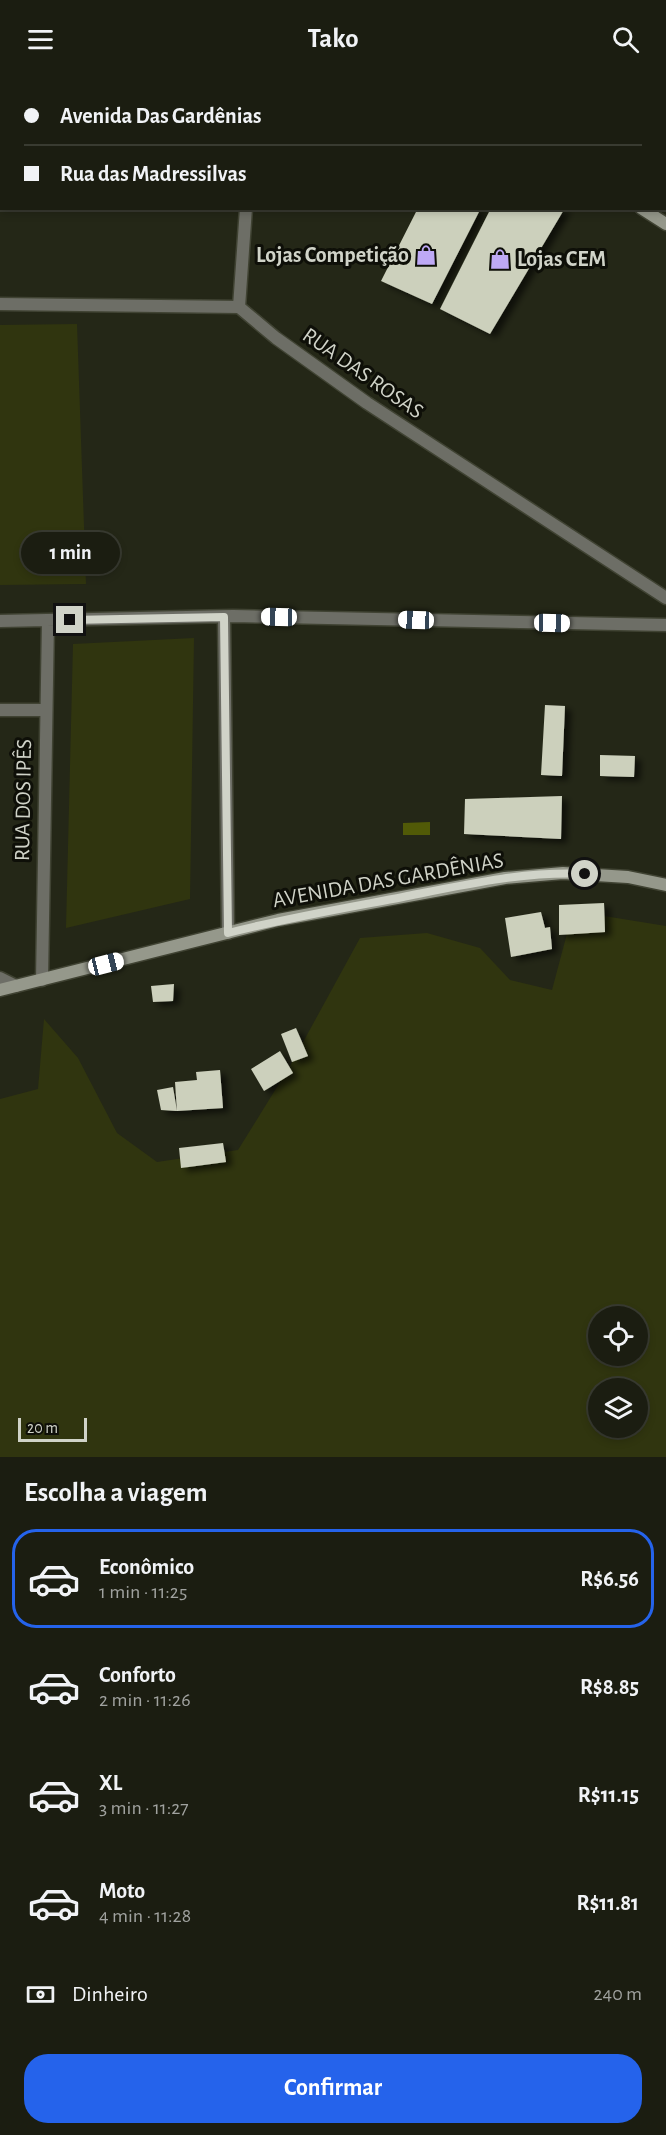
<!DOCTYPE html>
<html lang="pt">
<head>
<meta charset="utf-8">
<style>
	body { margin:0; font-family:"Alegreya Sans",sans-serif; background:#282a1f; color:#f1f3f6; height:100vh; display:flex; flex-direction:column; font-size:22px; white-space:nowrap }
	* { box-sizing:border-box; margin:0 }
	p { font-size:20px; color:#a0a29f }
	.icon { flex:none; width:33px; height:33px; fill:none; stroke:currentColor; stroke-width:2; stroke-linecap:round; stroke-linejoin:round }
	.map { position:relative; height:1379px; overflow:hidden }
	.side { display:flex; flex-direction:column; background:#1b1d11; flex:1 }
	.side>* { flex:none }
	.banner { position:absolute; left:0px; top:0px; width:666px; height:132px; box-shadow:0 3px 9px #0003,0 0 0 2px #393b31; display:grid; align-content:center; height:132px; padding:0 24px; background:#1b1d11 }
	.fabs { position:absolute; left:588px; top:1228px; display:grid; gap:12px }
	.fabs a { display:grid; place-items:center; width:60px; height:60px; border-radius:50%; background:#1b1d11; box-shadow:0 3px 9px #0003,0 0 0 2px #393b31; font-size:30px }
	.scale { position:absolute; left:18px; bottom:15px; width:69px; box-sizing:border-box; padding-left:6px; border:3px solid #d0d3c8; border-top:0; font-size:16px; line-height:21px; white-space:nowrap; color:#d0d3c8; -webkit-text-stroke:4px #0e0f08; paint-order:stroke }
	.end { position:absolute; width:27px; height:27px; margin:-14px; border:8px solid #d0d3c8; background:#111; box-shadow:0 0 0 3px #111 }
	.from { border-radius:50% }
	.bubble { position:absolute; height:42px; border-radius:21px; background:#1b1d11; box-shadow:0 3px 9px #0003,0 0 0 2px #393b31; font-size:20px; font-weight:600; line-height:42px; text-align:center }
	.car { position:absolute; width:18px; height:36px; margin:-18px -9px; border-radius:8px; box-shadow:0 0 4px 2px #0007; background:linear-gradient(#fff 24%,#345 0 40%,#fff 0 76%,#345 0 86%,#fff 0) }
	.banner b { display:flex; align-items:center; gap:21px; height:57px; font-size:22px }
	.banner b+b { border-top:2px solid #393b31 }
	.banner i { width:15px; height:15px; background:#f1f3f6 }
	ul { padding:0; list-style:none }
	li { display:flex; align-items:center; gap:18px; height:99px; margin:0 12px 9px; padding:0 12px; border:3px solid transparent; border-radius:24px }
	li div { flex:1 }
	li b { display:block; font-size:22px }
	li em { font-style:normal; font-weight:600 }
	li.selected { border-color:#2563eb }
	li>.icon { width:54px; height:54px; stroke-width:1.5 }
	h2 { padding:0 24px; font-size:27px; line-height:72px }
	.pay { display:flex; align-items:center; gap:15px; height:66px; padding:0 24px; font-size:22px }
	.pay p { margin-inline-start:auto }
	.cta { display:flex; gap:12px; margin-top:auto; padding:12px 24px }
	.cta a { flex:1; height:69px; border-radius:24px; background:#2563eb; color:#fff; font-size:24px; font-weight:600; line-height:69px; text-align:center }
	header { display:flex; justify-content:space-between; align-items:center; height:78px; padding:0 24px; background:#1b1d11; font-size:27px; font-weight:600 }
	.map>svg:first-child { display:block }
</style>
</head>
<body>
<header><svg class="icon" aria-label="menu" viewBox="0 0 24 24"><path d="M4 6h16M4 12h16M4 18h16"/></svg>Tako<svg class="icon" aria-label="search" viewBox="0 0 24 24"><circle cx="10" cy="10" r="6"/><path d="M15 15l6 6"/></svg></header>
<div class="map">
<svg width="666" height="1379" viewBox="0 0 666 1379">
	<defs>
		<filter id="shadow"><feDropShadow dx="6" dy="4" stdDeviation="3" flood-color="#0009"/></filter>
	</defs>
	<rect width="100%" height="100%" fill="#242717"/>
	<path fill="#30350f" fill-rule="evenodd" d="M77,246l9,260 -86,1v-260z
		M194,560l-4,261 -124,29 7,-284z
		M573,833l93,15v531h-666v-358l38,-10 6,-70 34,39 39,75 40,29 81,-12 52,-84 70,-128 67,-5 53,15 30,32 42,10zM598,1239h40v39h-40zM598,1311h40v39h-40z"/>
	<path fill="#515a07" d="M430,744v13h-27v-12z"/>
	<path fill="#ccd0bc" filter="url(#shadow)" d="M418,130h63l-49,96 -51,-23z
		M491,130h74l-75,126 -50,-25z
		M545,627l20,1 -3,70 -21,-1z
		M600,677l35,1 -1,21 -34,-1z
		M562,718l-1,43 -97,-5 1,-35z
		M604,825l1,29 -46,3v-30z
		M541,834l4,16 5,-1 2,22 -41,8 -6,-39z
		M174,906l-1,17 -20,1 -2,-16z
		M296,950l12,28 -16,6 -11,-28z
		M280,973l13,22 -29,18 -13,-22z
		M220,992l3,38 -46,3 -2,-29 22,-2 -1,-8z
		M173,1009l4,24 -16,-1 -4,-20z
		M223,1065l3,19 -45,6 -2,-20z"/>
	<g fill="none" stroke-linecap="round" stroke-linejoin="round">
		<g stroke="#404333" stroke-width="15">
			<path id="street" d="M252,0v2
				M595,2v-2
				M0,226l239,3 37,31 91,65 299,195
				M239,229l7,-99
				M224,539l4,316
				M0,543l233,-5 433,9
				M0,632h46
				M0,900l16,8
				M42,902l6,-359"/>
		</g>
		<g stroke="#404333" stroke-width="15">
			<path id="secondary" d="M438,0l3,2
				M480,0l3,2
				M664,118l2,1
				M641,130l25,16
				M0,912l278,-70 227,-42 58,-5 65,4 38,8"/>
		</g>
		<use href="#street" stroke="#6d6e66" stroke-width="12"/>
		<use href="#secondary" stroke="#95988b" stroke-width="12"/>
	</g>
	<g fill="none" stroke-linecap="round" stroke-linejoin="round">
		<path stroke="#d0d3c8" stroke-width="8" d="M70,542l154,-3 4,316c58,-15 117,-25 175,-36 60,-12 121,-26 182,-23"/>
	</g>
	<defs>
		<g id="shop-bare" transform="scale(1.62)"><path d="M-5-2.5h2.3a2.7 3.5 0 0 1 5.4 0H5L5.5 6h-11ZM-1.5-2.5h3a1.5 2.3 0 0 0-3 0Z" fill="#bea9f5" stroke="#0e0f08" stroke-width="2.5" paint-order="stroke"/></g>
	</defs>
	<g fill-rule="evenodd">
		<use href="#shop-bare" x="426" y="177"/>
		<use href="#shop-bare" x="500" y="181"/>
	</g>
	<g text-anchor="middle" dominant-baseline="central" stroke-width="6" stroke-linejoin="round" paint-order="stroke">
		<g font-size="22" font-weight="bold" fill="#d0d3c8" stroke="#0e0f08" text-anchor="end">
			<text x="409" y="177">Lojas Competição</text>
			<text x="517" y="181" text-anchor="start">Lojas CEM</text>
		</g>
		<g font-size="22" fill="#d0d3c8" stroke="#0e0f08">
			<text transform="translate(363 295) rotate(35)">RUA DAS ROSAS</text>
			<text transform="translate(23 722) rotate(-89)">RUA DOS IPÊS</text>
			<text transform="translate(388 802) rotate(-10)">AVENIDA DAS GARDÊNIAS</text>
		</g>
	</g>
</svg>
<div class="fabs">
<a><svg class="icon" aria-label="locate" viewBox="0 0 24 24"><circle cx="12" cy="12" r="6"/><path d="M12 2v4M12 18v4M2 12h4M18 12h4"/></svg></a>
<a><svg class="icon" aria-label="layers" viewBox="0 0 24 24"><path d="M12 4l9 5-9 5-9-5zM3 14l9 5 9-5"/></svg></a>
</div>
<div class="scale">20 m</div>
<i class="end from" style="left:585px;top:796px"></i>
<i class="end" style="left:70px;top:542px"></i>
<div class="bubble" style="left:21px;top:454px;width:99px">1 min</div>
<i class="car" style="left:279px;top:539px;rotate:271deg"></i>
<i class="car" style="left:416px;top:542px;rotate:272deg"></i>
<i class="car" style="left:552px;top:545px;rotate:91deg"></i>
<i class="car" style="left:106px;top:886px;rotate:76deg"></i>
<div class="banner">
<b><i class="from"></i>Avenida Das Gardênias</b>
<b><i></i>Rua das Madressilvas</b>
</div>
</div>
<section class="side">
<h2>Escolha a viagem</h2>
<ul>
<li class="selected"><svg class="icon" aria-label="car" viewBox="0 0 24 24"><path d="M5 17H2v-5l4-1 3-4h7l3 4 3 1v5h-3M9 17h6M6 11h13"/><circle cx="7" cy="17" r="2"/><circle cx="17" cy="17" r="2"/></svg><div><b>Econômico</b><p>1 min · 11:25</p></div><em>R$6.56</em></li>
<li><svg class="icon" aria-label="car" viewBox="0 0 24 24"><path d="M5 17H2v-5l4-1 3-4h7l3 4 3 1v5h-3M9 17h6M6 11h13"/><circle cx="7" cy="17" r="2"/><circle cx="17" cy="17" r="2"/></svg><div><b>Conforto</b><p>2 min · 11:26</p></div><em>R$8.85</em></li>
<li><svg class="icon" aria-label="car" viewBox="0 0 24 24"><path d="M5 17H2v-5l4-1 3-4h7l3 4 3 1v5h-3M9 17h6M6 11h13"/><circle cx="7" cy="17" r="2"/><circle cx="17" cy="17" r="2"/></svg><div><b>XL</b><p>3 min · 11:27</p></div><em>R$11.15</em></li>
<li><svg class="icon" aria-label="car" viewBox="0 0 24 24"><path d="M5 17H2v-5l4-1 3-4h7l3 4 3 1v5h-3M9 17h6M6 11h13"/><circle cx="7" cy="17" r="2"/><circle cx="17" cy="17" r="2"/></svg><div><b>Moto</b><p>4 min · 11:28</p></div><em>R$11.81</em></li>
</ul>
<div class="pay"><svg class="icon" aria-label="cash" viewBox="0 0 24 24"><path d="M3 7h18v10H3z"/><circle cx="12" cy="12" r="2"/></svg>Dinheiro<p>240 m</p></div>
<div class="cta"><a>Confirmar</a></div>
</section>
</body>
</html>
